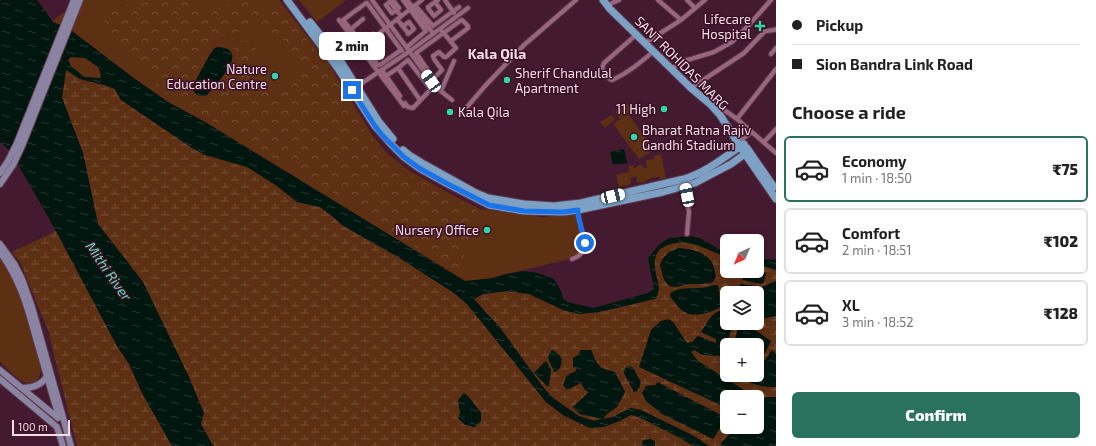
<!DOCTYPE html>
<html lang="en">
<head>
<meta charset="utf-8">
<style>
	body { margin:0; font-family:"Exo 2",sans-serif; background:#f2f2f2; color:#222; height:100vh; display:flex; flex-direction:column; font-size:15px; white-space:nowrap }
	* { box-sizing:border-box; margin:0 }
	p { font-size:13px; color:#767676 }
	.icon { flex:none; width:22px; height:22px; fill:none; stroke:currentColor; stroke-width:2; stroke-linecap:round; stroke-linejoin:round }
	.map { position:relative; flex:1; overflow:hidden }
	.details { display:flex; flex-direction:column; background:#fff; width:320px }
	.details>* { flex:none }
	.guide { display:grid; align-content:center; height:88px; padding:0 16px; background:#fff }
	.needle { width:26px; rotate:224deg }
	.controls { position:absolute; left:720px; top:234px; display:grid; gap:8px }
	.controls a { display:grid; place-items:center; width:44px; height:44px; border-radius:6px; background:#fff; box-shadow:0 2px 10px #0003; font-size:20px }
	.scale { position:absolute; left:12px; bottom:10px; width:58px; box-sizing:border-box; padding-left:4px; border:2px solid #f7dbe7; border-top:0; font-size:11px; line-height:14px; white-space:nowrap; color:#f7dbe7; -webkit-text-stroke:3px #391026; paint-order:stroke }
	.end { position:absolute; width:18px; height:18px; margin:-9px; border:5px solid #1a73e8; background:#fff; box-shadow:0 0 0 2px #fff }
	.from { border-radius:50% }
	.bubble { position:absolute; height:28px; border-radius:6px; background:#fff; box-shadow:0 2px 10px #0003; font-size:13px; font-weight:800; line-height:28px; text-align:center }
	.car { position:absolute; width:12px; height:24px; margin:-12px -6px; border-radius:5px; box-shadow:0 0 3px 1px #0007; background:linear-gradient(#fff 24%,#345 0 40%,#fff 0 76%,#345 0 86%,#fff 0) }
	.guide b { display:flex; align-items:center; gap:14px; height:38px; font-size:15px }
	.guide b+b { border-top:1px solid #e0e0e0 }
	.guide i { width:10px; height:10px; background:#222 }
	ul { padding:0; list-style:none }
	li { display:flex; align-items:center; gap:12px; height:66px; margin:0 8px 6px; padding:0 8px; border:2px solid #e0e0e0; border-radius:6px }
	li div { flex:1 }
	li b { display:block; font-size:15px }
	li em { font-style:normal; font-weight:800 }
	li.current { border-color:#2a725e }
	li>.icon { width:36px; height:36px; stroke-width:1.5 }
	h2 { padding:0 16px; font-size:18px; line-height:48px }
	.cta { display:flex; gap:8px; margin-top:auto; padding:8px 16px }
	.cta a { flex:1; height:46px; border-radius:6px; background:#2a725e; color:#fff; font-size:16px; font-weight:800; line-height:46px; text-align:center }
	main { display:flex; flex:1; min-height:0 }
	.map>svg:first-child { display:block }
</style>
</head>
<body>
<main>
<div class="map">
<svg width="776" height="446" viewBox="0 0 776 446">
	<defs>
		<pattern id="forest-crowns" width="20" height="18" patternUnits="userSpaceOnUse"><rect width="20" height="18" fill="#5d3014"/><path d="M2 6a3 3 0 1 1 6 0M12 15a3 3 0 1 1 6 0" fill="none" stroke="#754d36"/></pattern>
		<pattern id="wetland-marsh" width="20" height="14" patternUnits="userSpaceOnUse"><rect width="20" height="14" fill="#5d3014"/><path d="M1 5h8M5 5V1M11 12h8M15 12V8" fill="none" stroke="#754d36"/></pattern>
		<pattern id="water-ripples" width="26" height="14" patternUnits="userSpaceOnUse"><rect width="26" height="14" fill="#00160e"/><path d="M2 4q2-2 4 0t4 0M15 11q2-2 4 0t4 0" fill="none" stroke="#263731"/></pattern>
	</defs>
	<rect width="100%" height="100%" fill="#441a30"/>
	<path fill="#5d3014" d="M84,0h195l50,64 44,72 15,18 22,17 35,20 35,18 61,8 35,-3 7,34 -6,7 -7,4 -84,20 -21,2 -260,-159 -37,-20 -33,-23 -67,-51 -15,-6 4,-5z
		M299,0h47l-29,22z
		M71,57l14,1 13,9 3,7 -1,5 -16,-2 -13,-11 -3,-6z
		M627,103l5,7 -12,9 -5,-7z
		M628,114l26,36 -15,9 -26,-35z
		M612,115l3,5 -11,8 -4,-6z
		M661,154l5,24 -5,1 -1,-2c-3,0 -8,0 -11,2 -6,3 -6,5 -13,3l1,-6 -7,2 1,6 -12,3 -3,-12 14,-3 -2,-6 5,-1 1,4 5,-4h2l3,3 3,-1 -1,-7 8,-1v-3z
		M0,258c24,32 31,73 41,111 -1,13 -10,17 -21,11 -7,-5 -13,-12 -20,-18z"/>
	<path fill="url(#forest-crowns)" d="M155,0h34l-1,1 2,7c13,1 34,4 43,-8h26v14c-8,9 -16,16 -27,21 -4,3 -10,4 -14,7 -14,9 -24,31 -28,46l10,10 6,1 28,-36 -1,-14 6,-8h12l5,8 -5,11v12l15,16 9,3c18,-6 21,-8 24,-27l-10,-14 -6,-6v-7l-8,-4 -15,-1 -2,-6 10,-9v-13l-2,-4h9l34,43 23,31 33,55 20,26 25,20 66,35 3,4 -20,54 -3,2 -14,-9 -39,-21 -43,-30 -43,-28 -70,-39 -30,-20 -57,-33 -14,-20 -14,-12 -24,-29 -3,-10c2,-2 3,-6 6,-8 10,-9 31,-5 44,-11z"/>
	<path fill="url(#wetland-marsh)" fill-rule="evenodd" d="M66,69l14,10 24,6 11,4 6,11 71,48 13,7 42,11 30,20 20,16 23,5 12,9 10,9 56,32 56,36 13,11 79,98 58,25 15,-6 12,-6c19,5 45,20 62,31h-38v-5l-12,-1 -1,6h-428l-2,-2 -11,-20 3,-11 -61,-131 -45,-58 -15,-71 -21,-55zM468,396l13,17 -23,5z
		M56,231l61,115 12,18 13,29 30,53h-95l-29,-116 -28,-68 -8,-10z
		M682,242l16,3 29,12v14h15l2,9 18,-9 -5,-1v-6l19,6v11l-14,6 -20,-3 -5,3 -2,6h-8v16l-6,1 -20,22 15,7v4l-18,-7 -6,6 -5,1 -48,24 88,41v19h10l-16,16v3h-12l-15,-10 -53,-26 -11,-2 -17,9 -19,4 -15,-5 -26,-18 -10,-11 -42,-58 -27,-30 9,-5 24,-3 22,3 34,16 17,4 19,-2 42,-10 17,-7c0,-5 1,-9 0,-13 -1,-5 -3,-9 -3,-13 -3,-20 10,-25 27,-27zM660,265l47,19h-17l-15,3 -11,-7zM713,285l6,3v14l-11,11c-18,2 -27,-1 -38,-17l31,-8 7,-1zM591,350c7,16 7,18 24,22l10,20 -8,15 -11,7 -3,4 -23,-4 -7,-7 16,-15 -8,-9 -14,-8 9,-3 1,-5zM543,363l5,1 3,6 -2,15 -2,1 -13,-13zM624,373l13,2 4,6 -9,7zM658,382l63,33 5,5 -80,-34 10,-1z
		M757,314l9,4 10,-2v38l-11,6 -8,3v-4h5l8,-19 -27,-17h14z
		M733,323h7l-7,22h-6v30c10,0 12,4 21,7 9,3 18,6 28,5v10h-10l-9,9v-9h-2l-57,-36 -7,-9 3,-3 8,6 21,1z"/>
	<path fill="url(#water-ripples)" fill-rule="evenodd" d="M1,0h36l16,22 15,6 67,51 33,23 37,20 260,159 29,-3 12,-4 18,-3 14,2 16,6 7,12 2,8 5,3 25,6 26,-7 29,-8 6,-4 -6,-31 11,-13 10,-7 20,-2 11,2 17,10 10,5v4c-23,-7 -37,-21 -62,-11 0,1 -5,3 -5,3 -5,5 -6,14 -5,20 1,11 8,20 0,30l-56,13 -19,2 -17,-4 -34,-16 -22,-3 -24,3 -9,5 27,30 42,58 10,11 26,18 15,5 8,-2 -22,-5 -7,-7 16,-15 -4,-2 -4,-7 -14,7 -4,-5 4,-10 9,-4 1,-3 -4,-1v-9l5,-3 3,-5h10c7,16 7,18 24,22l10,20 -8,15 -10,7 -4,5 10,-2 17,-9 11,2 53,26 15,10h-16l-13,-8 -41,-21 -8,-2 -12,6 -15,6 -14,1 -26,-12 -18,-14 -79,-98 -13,-11 -56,-36 -56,-32 -10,-9 -12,-9 -23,-5 -20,-16 -30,-19 -42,-12 -13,-7 -71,-48 -6,-11 -11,-4 -24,-6 -14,-9 -4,28 21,55 15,71 45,58 46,95 15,36 -3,11 11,20 2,2h-42l-30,-53 -13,-29 -12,-18 -61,-115 -45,-79 -11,-10v-140zM71,57l14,1 13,9 3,8 -1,3 -16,-1 -13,-11 -3,-6z
		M220,47c31,4 -5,38 -13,48 -8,3 -14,-1 -14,-9 3,-6 18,-35 21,-37 2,-2 4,-2 6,-2z
		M624,149l3,14 -14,2 -3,-13z
		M679,248c11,1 25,3 32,13 3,4 4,11 5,16l-3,5 -6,2h-17l-15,3 -6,-1 -5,-6 -4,-15 3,-7 6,-6z
		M757,256l8,3 11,1v10l-19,-6z
		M757,270l9,3 -2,9 -3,2 -18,-4 -1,-9h15z
		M776,281v35l-10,2 -9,-4v-21h-22l2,-6 5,-3 20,3z
		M713,285h4l2,3 1,19c-8,6 -25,10 -34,6 -7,-4 -12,-11 -16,-17l1,-4c14,-7 29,-1 42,-7z
		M727,309v14h6l-10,33 -21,-1 -8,-5 -3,2 7,9 57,36h-28v11l-88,-41 12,-37 10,-9 8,-2 4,3 14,21 5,-1 6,-6 18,7v-4l-15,-7c8,-12 11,-21 26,-23z
		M740,323l6,1 25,17 -9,18h-5v-14h-24z
		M553,350l7,6 2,4 -2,8 -5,4h-1c-3,-10 -9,-12 -3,-21z
		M772,350l4,4v33c-15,1 -29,-5 -42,-12h23v-12l8,-3z
		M546,361l5,9 -2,16h-2l-13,-13z
		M627,366l5,1c3,2 3,5 5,8 4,7 5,9 0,16l-3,1 -10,-19 1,-5z
		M657,382l64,33 5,5 -13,19 -51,-25 -16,-13 -4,-8 4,-7 10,-1z
		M464,393l4,3 13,17v8l-6,6 -10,-2 -7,-7 2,-5 -2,-13z
		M766,397h10v46l-2,3h-53v-3l16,-16h20v-21z
		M650,439l5,2v5h-13l1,-6z"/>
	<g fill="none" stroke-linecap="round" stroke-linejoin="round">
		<g stroke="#5e3a4e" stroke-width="6">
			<path id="street" d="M372,0l59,81 7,8 14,11
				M392,0h1l6,8 -7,5 -6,-8z
				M403,0l23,31 -19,16
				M407,0l26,33
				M445,0l9,13
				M658,0l23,20
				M687,0l8,8
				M390,2l11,14
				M435,2l6,8 -7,6 -6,-8v-1l10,-7
				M610,4l9,-4
				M415,5l18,21 26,-19
				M397,19l11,14v1l6,-5 -5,-7 -6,4
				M339,20l65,86
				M350,30l13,-11
				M637,34l-33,29c-4,7 1,14 8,17 16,-7 29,-18 42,-29
				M648,41l33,-21 24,-20
				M361,42l-18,-22 23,-17h1l35,48
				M367,50l10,-8
				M401,50l-21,15h-2l-17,-23 12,-8 2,2 2,-1 45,-35
				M771,54l5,-6
				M369,55l9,-7
				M674,67l9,-6 8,-2 23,-7 18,-10 16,-16 23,-26
				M398,68l10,-8 23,30
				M382,70l18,26
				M386,76l12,-8 22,32
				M434,79l-18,-26 44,-32 2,-1 6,6v2l-17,13
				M432,80l10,-10 -8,-11 -1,-3 6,-4 5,5h2l10,-9 -14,-17
				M356,87l54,-36 58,-43
				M691,88l53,-35 20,-21 2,-1 8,-1 2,-1
				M441,91l13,-30
				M713,102l24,17 39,34
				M405,103l3,4 5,1 22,-23
				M467,107l18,-21 39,-41 52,-45
				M737,119l39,-50
				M741,140l11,-8
				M764,142l12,-13
				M685,187l4,25 -2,22
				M572,259c24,-8 5,-32 6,-49"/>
		</g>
		<g stroke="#5e3a4e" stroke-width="8">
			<path id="secondary" d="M0,173l8,-12 9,-18 57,-143
				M0,184l13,-19 9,-19 58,-146
				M0,244l15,21 7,14 10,28 39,139
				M0,252c21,29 28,57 37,90 7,23 13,46 20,68l-1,6
				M0,370l58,48
				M0,379l57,48 6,19
				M22,388c11,0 20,-3 25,-12"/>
		</g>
		<g stroke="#5e3a4e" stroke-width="9">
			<path id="primary" d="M287,0l52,70 36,56 16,18 13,13 15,11 27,15 43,22 35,6 39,1 15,-2 85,-18 32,-9 36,-19 18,-13
				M603,0l7,9 81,79 19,16 10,11 25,39 31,45
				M310,22l30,38 39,62 14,17
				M747,148l27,39
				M403,150l6,5 13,8 54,30 12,5 36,6 30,2 27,-3 103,-24c23,-7 40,-22 60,-35"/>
		</g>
		<use href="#street" stroke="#98667e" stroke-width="4"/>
		<use href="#secondary" stroke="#8a83a1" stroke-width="6"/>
		<use href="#primary" stroke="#7ca1c4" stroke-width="7"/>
	</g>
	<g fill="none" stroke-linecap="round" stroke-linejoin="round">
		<path stroke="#1a73e8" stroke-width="5" d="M352,90l23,36 8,10 21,21 15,11 27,15 43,22 35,6 39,1 15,-2v5l7,28"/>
	</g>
	<g fill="#33d4a8" stroke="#391026" stroke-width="1.5">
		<path d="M758 20h4v4h4v4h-4v4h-4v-4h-4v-4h4z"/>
		<circle cx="275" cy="76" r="4"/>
		<circle cx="507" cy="80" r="4"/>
		<circle cx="664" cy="109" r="4"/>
		<circle cx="450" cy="112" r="4"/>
		<circle cx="634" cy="137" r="4"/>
		<circle cx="487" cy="230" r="4"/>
	</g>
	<g text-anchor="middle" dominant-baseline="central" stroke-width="3" stroke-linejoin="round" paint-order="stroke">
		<g font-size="13" fill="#f7dbe7" stroke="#391026" text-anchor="end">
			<text x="751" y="19">Lifecare<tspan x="751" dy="15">Hospital</tspan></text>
			<text x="267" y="69">Nature<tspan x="267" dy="15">Education Centre</tspan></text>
			<text x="515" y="73" text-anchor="start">Sherif Chandulal<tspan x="515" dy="15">Apartment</tspan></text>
			<text x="656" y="109">11 High</text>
			<text x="458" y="112" text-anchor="start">Kala Qila</text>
			<text x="642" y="130" text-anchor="start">Bharat Ratna Rajiv<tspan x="642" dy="15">Gandhi Stadium</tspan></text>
			<text x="479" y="230">Nursery Office</text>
		</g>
		<g font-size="13" fill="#f7dbe7" stroke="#391026">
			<text transform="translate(682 63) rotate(45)">SANT ROHIDAS MARG</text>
		</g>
		<g font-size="14" font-weight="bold" fill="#f7dbe7" stroke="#391026">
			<text x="497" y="53">Kala Qila</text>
		</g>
		<g font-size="14" font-style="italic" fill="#64ddb6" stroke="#391026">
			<text transform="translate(109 271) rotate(55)">Mithi River</text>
		</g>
	</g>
</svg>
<div class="controls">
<a><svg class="needle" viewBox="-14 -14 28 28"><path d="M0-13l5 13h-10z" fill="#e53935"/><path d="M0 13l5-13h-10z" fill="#767676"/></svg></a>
<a><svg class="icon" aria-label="layers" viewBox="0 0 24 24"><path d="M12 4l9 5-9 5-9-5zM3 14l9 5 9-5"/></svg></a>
<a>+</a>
<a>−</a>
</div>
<div class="scale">100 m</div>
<i class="end from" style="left:585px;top:243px"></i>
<i class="end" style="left:352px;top:90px"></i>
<div class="bubble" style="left:319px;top:32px;width:66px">2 min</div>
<i class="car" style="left:431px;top:81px;rotate:325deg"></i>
<i class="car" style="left:687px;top:195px;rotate:349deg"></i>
<i class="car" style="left:613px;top:196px;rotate:77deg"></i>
</div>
<section class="details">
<div class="guide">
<b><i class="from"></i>Pickup</b>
<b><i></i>Sion Bandra Link Road</b>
</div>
<h2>Choose a ride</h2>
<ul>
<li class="current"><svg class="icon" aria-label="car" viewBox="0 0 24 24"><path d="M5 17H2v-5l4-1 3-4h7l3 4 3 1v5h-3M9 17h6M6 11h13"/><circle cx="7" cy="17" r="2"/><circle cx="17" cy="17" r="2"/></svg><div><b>Economy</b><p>1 min · 18:50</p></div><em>₹75</em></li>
<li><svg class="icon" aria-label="car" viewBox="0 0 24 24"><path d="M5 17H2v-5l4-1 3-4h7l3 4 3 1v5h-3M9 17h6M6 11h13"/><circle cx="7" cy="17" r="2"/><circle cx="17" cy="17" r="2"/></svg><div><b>Comfort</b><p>2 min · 18:51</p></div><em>₹102</em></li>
<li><svg class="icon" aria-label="car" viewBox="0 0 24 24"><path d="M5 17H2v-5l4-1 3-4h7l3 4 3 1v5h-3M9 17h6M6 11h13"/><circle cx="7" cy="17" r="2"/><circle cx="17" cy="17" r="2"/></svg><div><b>XL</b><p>3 min · 18:52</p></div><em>₹128</em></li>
</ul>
<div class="cta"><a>Confirm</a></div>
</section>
</main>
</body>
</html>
